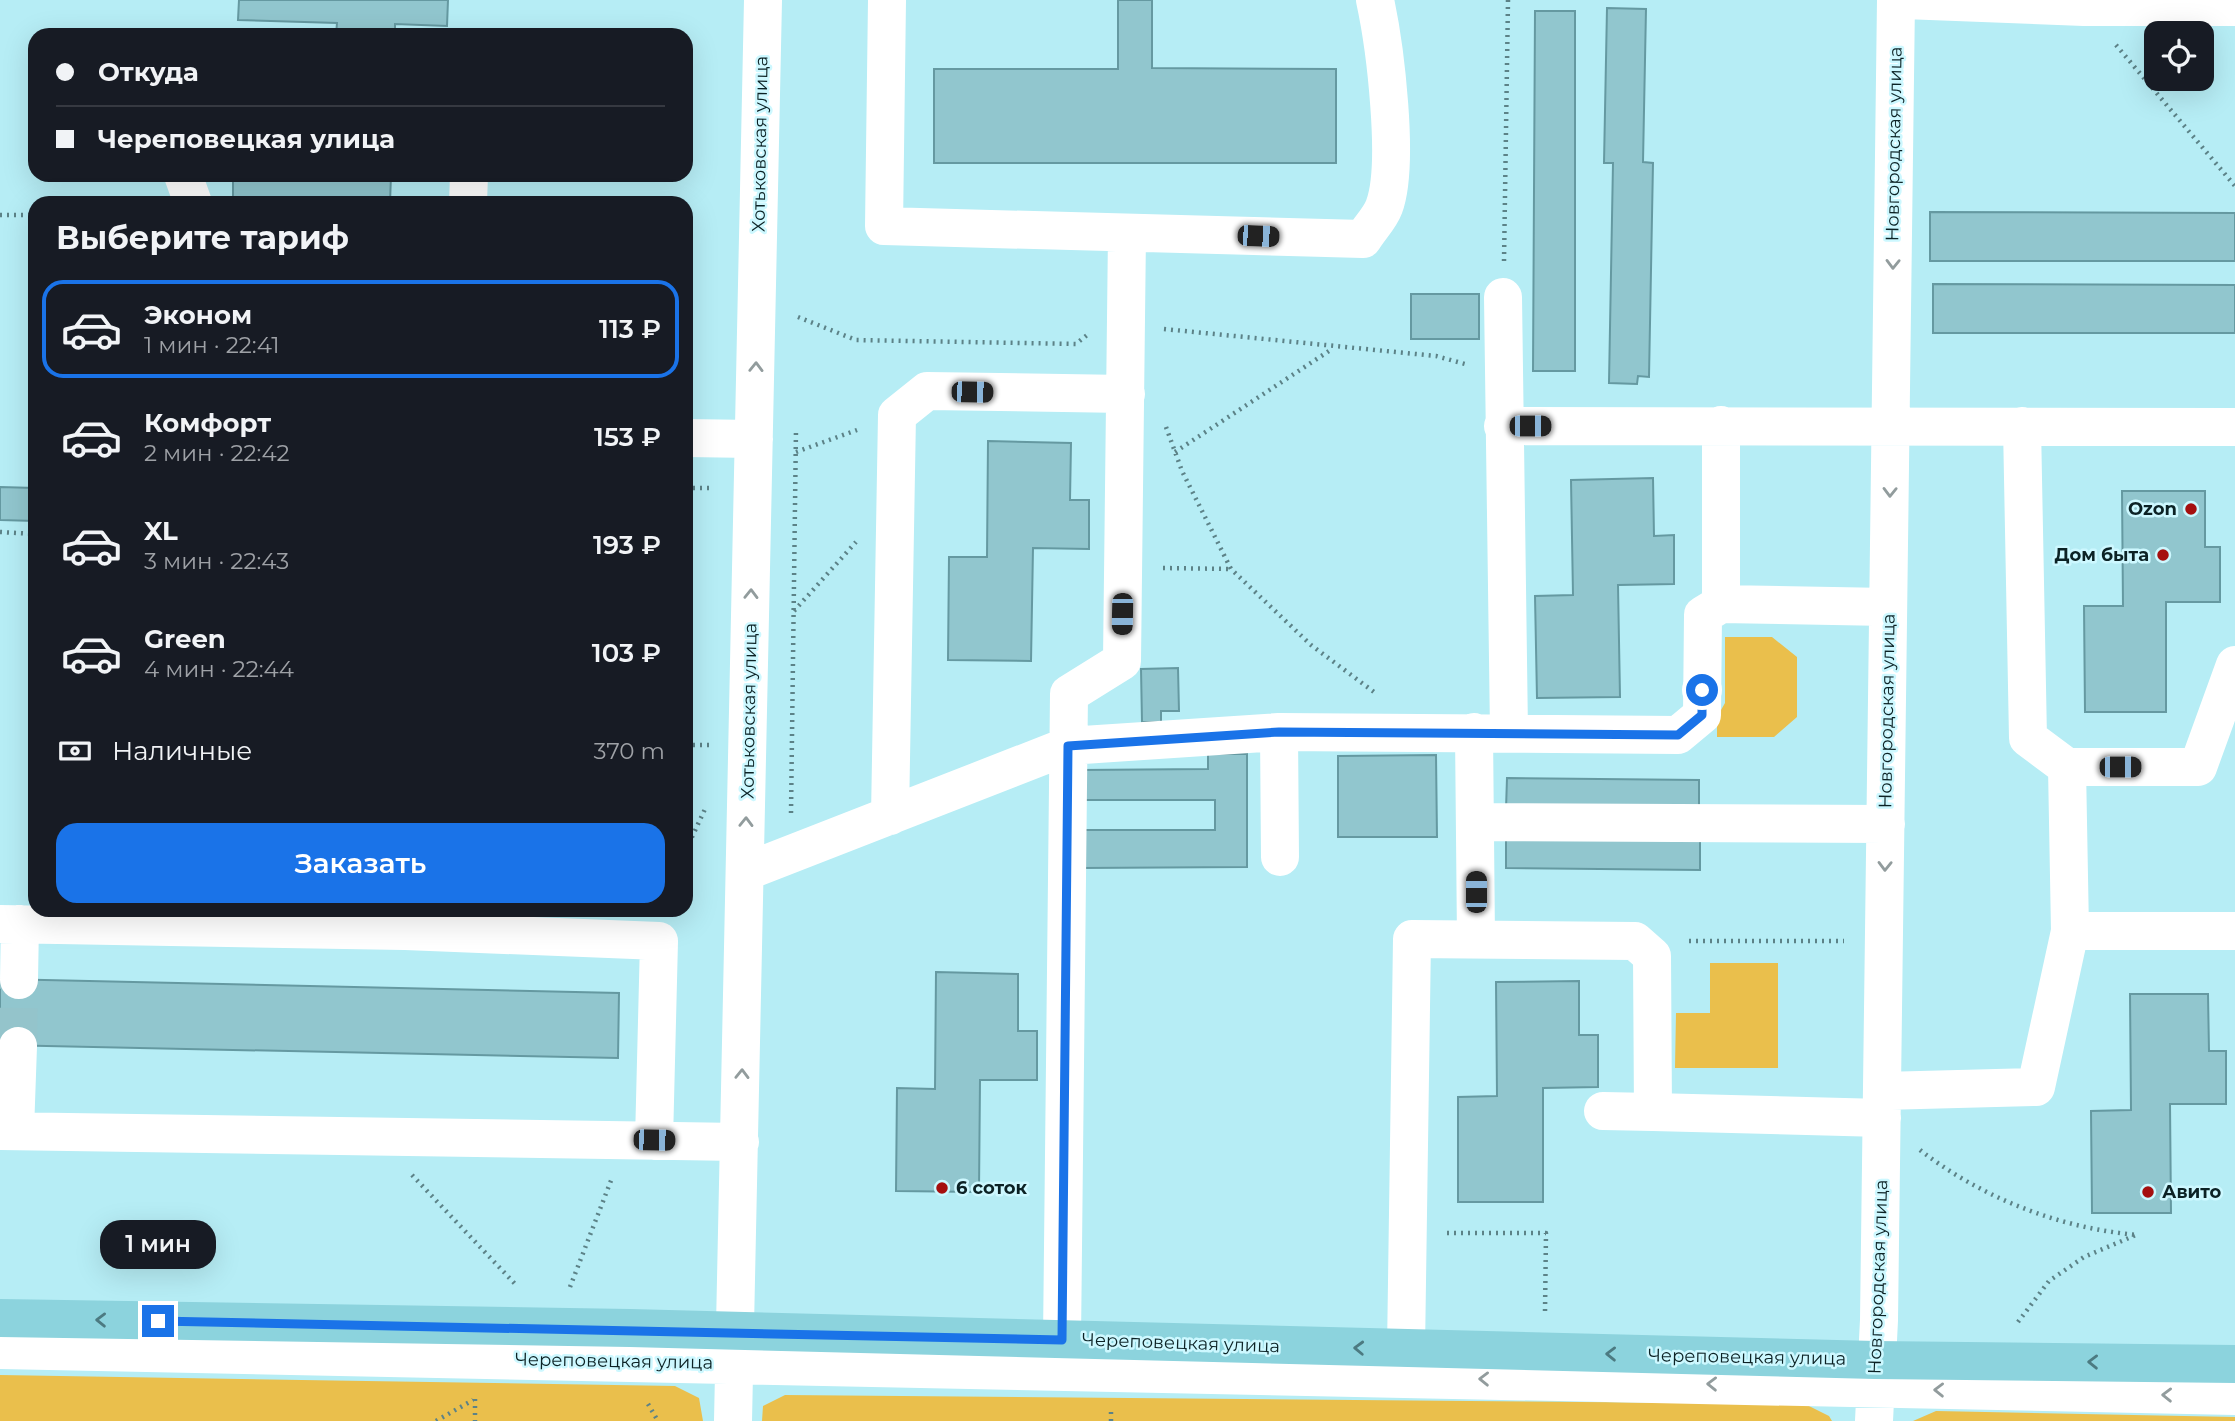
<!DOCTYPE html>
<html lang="ru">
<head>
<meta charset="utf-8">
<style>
	body { margin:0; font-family:Montserrat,sans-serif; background:#20242c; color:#f1f3f6; height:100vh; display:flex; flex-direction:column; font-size:26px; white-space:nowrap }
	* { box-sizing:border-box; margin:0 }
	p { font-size:23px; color:#9ea1a6 }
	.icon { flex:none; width:38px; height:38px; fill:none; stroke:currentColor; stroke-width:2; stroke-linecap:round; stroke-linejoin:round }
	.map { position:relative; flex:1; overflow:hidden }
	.side { position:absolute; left:28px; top:196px; width:665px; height:721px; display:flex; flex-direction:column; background:#171b24; border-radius:21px; box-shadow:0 7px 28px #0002 }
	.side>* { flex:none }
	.hud { position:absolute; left:28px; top:28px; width:665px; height:154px; border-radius:21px; box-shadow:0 7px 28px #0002; display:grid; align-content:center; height:154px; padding:0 28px; background:#171b24 }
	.tools { position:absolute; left:2144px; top:21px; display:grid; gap:14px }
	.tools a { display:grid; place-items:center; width:70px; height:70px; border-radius:14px; background:#171b24; box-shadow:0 7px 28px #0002; font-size:35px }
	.end { position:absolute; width:32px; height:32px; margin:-16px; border:9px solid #1a73e8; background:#fff; box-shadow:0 0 0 4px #fff }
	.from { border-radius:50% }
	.bubble { position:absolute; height:49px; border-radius:21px; background:#171b24; box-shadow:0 7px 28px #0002; font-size:23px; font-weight:600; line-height:49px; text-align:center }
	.car { position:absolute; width:21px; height:42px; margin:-21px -10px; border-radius:9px; box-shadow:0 0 5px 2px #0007; background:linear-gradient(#222 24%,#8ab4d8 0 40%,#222 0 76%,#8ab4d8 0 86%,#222 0) }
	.hud b { display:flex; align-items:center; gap:24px; height:66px; font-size:26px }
	.hud b+b { border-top:2px solid #363941 }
	.hud i { width:18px; height:18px; background:#f1f3f6 }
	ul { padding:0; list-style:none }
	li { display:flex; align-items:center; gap:21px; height:98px; margin:0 14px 10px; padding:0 14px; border:4px solid transparent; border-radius:21px }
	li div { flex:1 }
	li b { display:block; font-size:26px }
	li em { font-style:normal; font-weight:600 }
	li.active { border-color:#1a73e8 }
	li>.icon { width:63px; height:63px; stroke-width:1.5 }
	h2 { padding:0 28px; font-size:32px; line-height:84px }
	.pay { display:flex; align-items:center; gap:18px; height:77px; padding:0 28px; font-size:26px }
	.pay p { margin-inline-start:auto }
	.button { display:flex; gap:14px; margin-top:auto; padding:14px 28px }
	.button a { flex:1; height:80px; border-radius:21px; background:#1a73e8; color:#fff; font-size:28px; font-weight:600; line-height:80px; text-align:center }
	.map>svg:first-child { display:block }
</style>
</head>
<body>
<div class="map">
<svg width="2235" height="1421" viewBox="0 0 2235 1421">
	<rect width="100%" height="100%" fill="#b6edf5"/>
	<path fill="#eabf4c" d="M1725,637h47l25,20v60l-23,20h-57v-20l8,-14z
		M1710,963h68v105h-103l1,-55h34z
		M0,1375l675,11 24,12 4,23h-703z
		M785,1395l1020,9 24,12 3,5h-1070l1,-15z
		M1936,1411l299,6v4h-322z"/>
	<path fill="#91c6ce" stroke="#6599a1" stroke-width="2" d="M239,0h209l-1,26 -52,-2v11h-59l1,-12 -99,-3z
		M1118,0h34v68l184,1v94h-402v-94h184z
		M1607,8l39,1 -3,153 10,1 -4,214 -11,-1 -1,8 -28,-1 4,-220h-9z
		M1535,11h40v360h-42z
		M233,175h158l-1,28h-157z
		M1930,212l305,1v48h-305z
		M1933,284l302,1v48h-302z
		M1411,294h68v45h-68z
		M988,441l83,2 -1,57h19v49l-56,-1 -2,113 -83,-1 1,-103h38z
		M1653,478l1,58 20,-1v49l-56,1 2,112 -83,1 -2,-102 38,-1 -2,-115z
		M0,487l35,1v33l-35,-1z
		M2122,491h83v56h15v55h-54v110h-81l-1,-106h39z
		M1178,668l1,43h-18v11h-19l-1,-53z
		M1208,754h39v113l-166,1v-38h134v-30h-134v-30l127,-1z
		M1436,755l1,82h-99v-81z
		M1507,778l192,2v31l-193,-2z
		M1506,839l194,1v30l-194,-2z
		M936,972l82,2v57h19v49h-57l-1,112 -83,-1 1,-103 38,1z
		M0,979l619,14 -1,65 -618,-13z
		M1579,981v54h19v52l-55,1v114h-85v-105l39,-1 -1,-114z
		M2130,994h78l1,57h17v53h-56l1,109h-79l-1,-102 40,-1z"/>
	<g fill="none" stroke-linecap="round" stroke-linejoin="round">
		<path stroke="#94c4cb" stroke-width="38" stroke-dasharray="38 19" stroke-linecap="butt" d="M18,1046l1,-66"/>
		<path stroke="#5c8287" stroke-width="4.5" stroke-dasharray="2 5" stroke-linecap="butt" d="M2116,45l119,141
			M0,215h35
			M1504,261l4,-261
			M798,317l58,23 220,4 11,-9
			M1164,329l272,27 29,8
			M1166,427l16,44 49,98 80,76 63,47
			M796,452l61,-22
			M1175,452l157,-103
			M686,488h28
			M0,532l35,2
			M1163,568l68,1
			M794,611l62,-69
			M686,745h24
			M791,813l5,-384
			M686,850l19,-41
			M1689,941h155
			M1920,1150c62,48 139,78 217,85
			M412,1175l105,111
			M1447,1233h99l-1,79
			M570,1287l42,-109
			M2018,1322l31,-41 35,-24 52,-22
			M475,1399v22
			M648,1404l10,17
			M436,1421l37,-21
			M1111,1421v-10"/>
		<path stroke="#fff" stroke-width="38" d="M887,0l-3,226 479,13c6,-10 17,-21 21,-32 16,-42 1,-161 -9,-207
			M1904,0l180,7h151
			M183,175l10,28
			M468,203l1,-28
			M1503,297l6,435
			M1721,425v179
			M1503,426l732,1
			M2022,426l6,312 39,29
			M686,438l68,1
			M1474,732l2,207
			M890,816l7,-401 30,-24 199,3
			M1475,822l411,2
			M1280,857l-1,-125 399,3 24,-20 1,-100 18,-11 167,3
			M745,872l323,-126 211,-14
			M0,924l405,7 254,10 -5,200
			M2070,931l-3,-164h131l37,-102
			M19,980l1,-56
			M1882,1091l154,-4 34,-156h165
			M1653,1112l229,6
			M0,1131l740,11
			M15,1131l3,-85
			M1062,1340l7,-646 53,-33 5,-428
			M0,1350l2235,46
			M1406,1350l6,-411 223,2 17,15 1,156 -50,-1
			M733,1421l30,-1421
			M1874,1421l5,-101 17,-1320"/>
		<path stroke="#8cd3dd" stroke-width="38" d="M0,1318l630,10 1245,32 360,4"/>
	</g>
	<defs><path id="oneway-chevron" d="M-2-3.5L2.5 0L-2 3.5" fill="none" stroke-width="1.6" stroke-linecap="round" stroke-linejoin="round" transform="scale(1.75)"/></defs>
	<g stroke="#929c9d">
		<use href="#oneway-chevron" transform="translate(1893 264) rotate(91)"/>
		<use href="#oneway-chevron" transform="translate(756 367) rotate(-89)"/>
		<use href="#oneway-chevron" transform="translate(1890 492) rotate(91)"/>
		<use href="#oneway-chevron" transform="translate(751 594) rotate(-89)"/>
		<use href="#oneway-chevron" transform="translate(746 822) rotate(-89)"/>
		<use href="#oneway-chevron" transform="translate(1885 866) rotate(91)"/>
		<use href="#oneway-chevron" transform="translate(742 1074) rotate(-89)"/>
		<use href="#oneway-chevron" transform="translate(1484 1379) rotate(-179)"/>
		<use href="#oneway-chevron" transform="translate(1712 1384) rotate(-179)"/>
		<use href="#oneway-chevron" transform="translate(1939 1390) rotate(-179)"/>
		<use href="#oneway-chevron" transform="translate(2167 1395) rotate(-179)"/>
	</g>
	<g stroke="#4c7a81">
		<use href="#oneway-chevron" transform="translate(101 1320) rotate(-179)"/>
		<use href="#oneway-chevron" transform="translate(1359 1348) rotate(-178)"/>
		<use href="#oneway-chevron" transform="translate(1611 1354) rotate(-179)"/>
		<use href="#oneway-chevron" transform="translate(2093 1362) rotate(-179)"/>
	</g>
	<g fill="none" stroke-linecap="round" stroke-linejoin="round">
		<path stroke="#1a73e8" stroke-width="9" d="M158,1321l904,19 6,-594 211,-14 399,3 24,-20v-25"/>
	</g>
	<g fill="#a50f0f" stroke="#cdf8ff" stroke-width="2.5">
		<circle cx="2191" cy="509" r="7"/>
		<circle cx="2163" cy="555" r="7"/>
		<circle cx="942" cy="1188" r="7"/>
		<circle cx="2148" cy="1192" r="7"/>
	</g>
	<g text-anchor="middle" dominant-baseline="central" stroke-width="5" stroke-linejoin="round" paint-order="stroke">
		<g font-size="18" fill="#0c2225" stroke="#cdf8ff">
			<text transform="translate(760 144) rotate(-89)">Хотьковская улица</text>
			<text transform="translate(1894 144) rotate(-89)">Новгородская улица</text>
			<text transform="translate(749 711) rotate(-89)">Хотьковская улица</text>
			<text transform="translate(1887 711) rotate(-89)">Новгородская улица</text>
			<text transform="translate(1878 1277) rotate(-88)">Новгородская улица</text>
			<text transform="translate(1181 1343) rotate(2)">Череповецкая улица</text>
			<text transform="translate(1747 1357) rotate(1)">Череповецкая улица</text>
			<text transform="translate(614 1361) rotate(1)">Череповецкая улица</text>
		</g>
		<g font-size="18" font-weight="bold" fill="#0c2225" stroke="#cdf8ff" text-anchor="end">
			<text x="2177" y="509">Ozon</text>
			<text x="2149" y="555">Дом быта</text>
			<text x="956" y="1188" text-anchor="start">6 соток</text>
			<text x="2162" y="1192" text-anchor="start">Авито</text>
		</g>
	</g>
</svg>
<div class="tools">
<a><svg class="icon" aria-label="locate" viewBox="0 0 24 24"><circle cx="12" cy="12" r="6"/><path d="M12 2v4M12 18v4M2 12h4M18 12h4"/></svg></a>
</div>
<i class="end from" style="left:1702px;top:690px"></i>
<i class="end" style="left:158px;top:1321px"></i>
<div class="bubble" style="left:100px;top:1220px;width:116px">1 мин</div>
<i class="car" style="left:1258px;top:236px;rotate:92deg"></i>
<i class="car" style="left:972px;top:392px;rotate:91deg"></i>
<i class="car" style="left:1530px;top:426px;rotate:90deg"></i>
<i class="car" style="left:1122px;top:614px;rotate:181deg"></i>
<i class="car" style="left:2120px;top:767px;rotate:90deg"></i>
<i class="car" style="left:1476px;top:892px;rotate:0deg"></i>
<i class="car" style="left:654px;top:1140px;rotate:91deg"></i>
<div class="hud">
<b><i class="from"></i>Откуда</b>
<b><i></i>Череповецкая улица</b>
</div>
<section class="side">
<h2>Выберите тариф</h2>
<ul>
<li class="active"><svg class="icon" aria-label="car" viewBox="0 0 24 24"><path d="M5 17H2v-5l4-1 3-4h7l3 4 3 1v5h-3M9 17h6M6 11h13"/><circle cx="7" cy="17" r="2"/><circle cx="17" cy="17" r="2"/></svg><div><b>Эконом</b><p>1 мин · 22:41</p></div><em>113 ₽</em></li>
<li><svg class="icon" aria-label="car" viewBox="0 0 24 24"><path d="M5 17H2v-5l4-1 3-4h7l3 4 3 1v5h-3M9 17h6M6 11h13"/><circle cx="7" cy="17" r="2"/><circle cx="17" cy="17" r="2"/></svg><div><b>Комфорт</b><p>2 мин · 22:42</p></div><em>153 ₽</em></li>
<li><svg class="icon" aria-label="car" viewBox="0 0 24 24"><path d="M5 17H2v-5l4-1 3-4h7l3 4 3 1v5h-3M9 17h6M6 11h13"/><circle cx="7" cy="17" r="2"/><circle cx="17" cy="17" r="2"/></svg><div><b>XL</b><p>3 мин · 22:43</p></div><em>193 ₽</em></li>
<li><svg class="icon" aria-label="car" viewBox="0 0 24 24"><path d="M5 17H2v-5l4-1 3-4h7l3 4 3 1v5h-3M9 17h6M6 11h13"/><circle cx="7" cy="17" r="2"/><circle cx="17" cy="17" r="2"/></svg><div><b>Green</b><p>4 мин · 22:44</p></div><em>103 ₽</em></li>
</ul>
<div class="pay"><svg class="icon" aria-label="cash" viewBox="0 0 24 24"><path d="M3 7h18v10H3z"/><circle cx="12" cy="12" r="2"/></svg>Наличные<p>370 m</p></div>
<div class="button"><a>Заказать</a></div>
</section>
</div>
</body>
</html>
